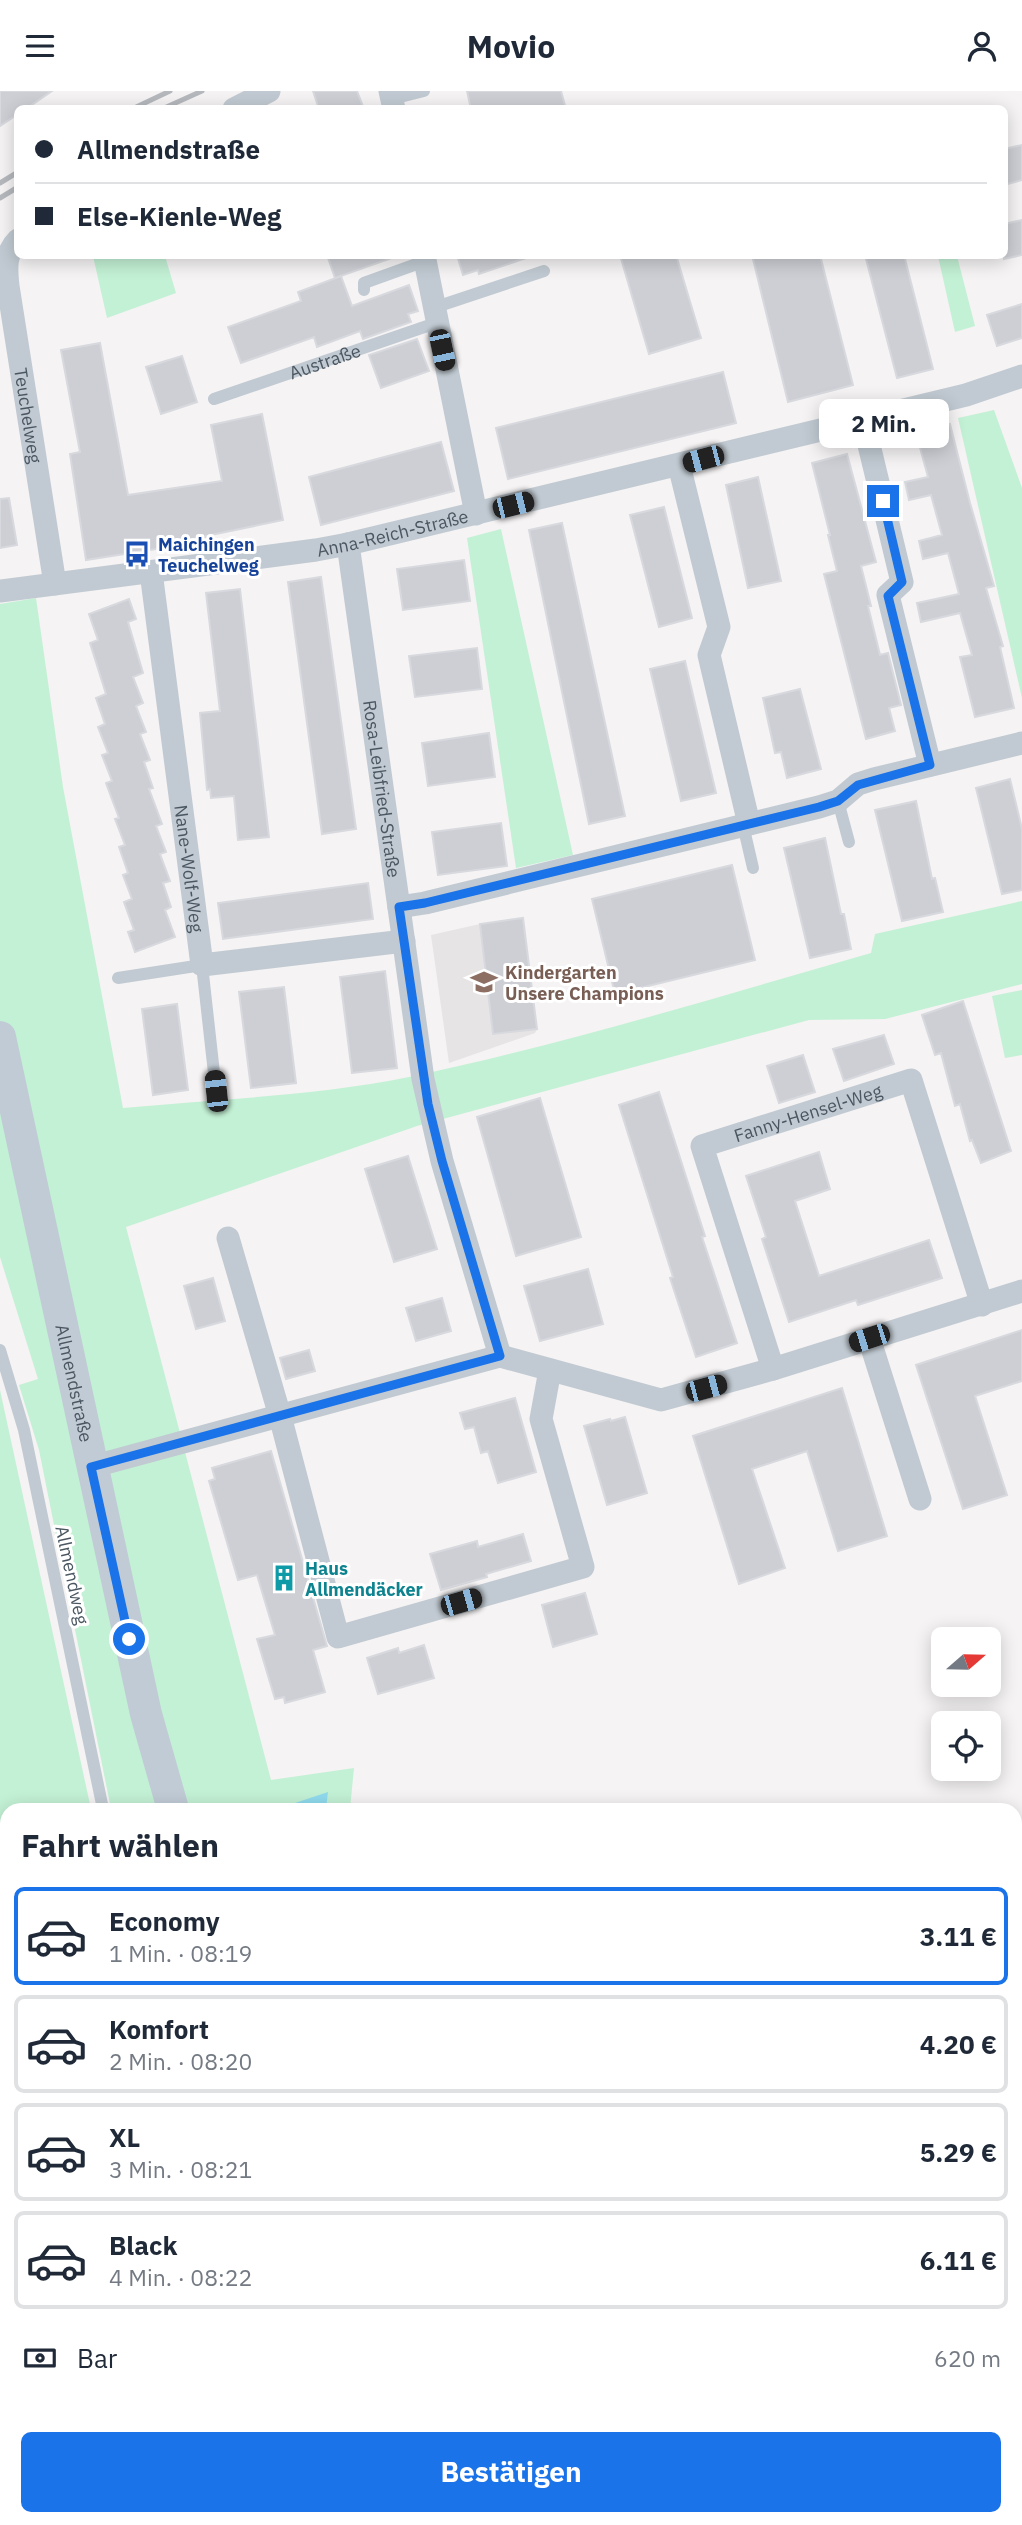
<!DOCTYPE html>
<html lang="de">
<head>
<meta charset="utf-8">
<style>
	body { margin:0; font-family:"IBM Plex Sans",sans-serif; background:#f2f2f3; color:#1f2937; height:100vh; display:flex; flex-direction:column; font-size:26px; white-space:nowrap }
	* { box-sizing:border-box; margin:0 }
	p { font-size:23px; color:#747a83 }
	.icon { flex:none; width:38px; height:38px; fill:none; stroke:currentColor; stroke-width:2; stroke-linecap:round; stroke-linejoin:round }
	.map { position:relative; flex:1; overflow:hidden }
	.panel { position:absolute; left:0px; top:1712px; width:1022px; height:723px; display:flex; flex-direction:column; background:#fff; border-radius:21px 21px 0 0; box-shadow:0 4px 18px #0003 }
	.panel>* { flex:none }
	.banner { position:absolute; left:14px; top:14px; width:994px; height:154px; border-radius:10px; box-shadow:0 4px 18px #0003; display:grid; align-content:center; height:154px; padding:0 21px; background:#fff }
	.needle { width:46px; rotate:70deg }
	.fabs { position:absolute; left:931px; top:1536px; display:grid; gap:14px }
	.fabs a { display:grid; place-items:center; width:70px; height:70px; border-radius:10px; background:#fff; box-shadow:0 4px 18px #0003; font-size:35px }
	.end { position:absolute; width:32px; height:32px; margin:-16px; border:9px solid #1a73e8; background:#fff; box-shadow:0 0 0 4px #fff }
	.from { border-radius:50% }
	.bubble { position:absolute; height:49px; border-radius:10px; background:#fff; box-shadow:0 4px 18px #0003; font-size:23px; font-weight:800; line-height:49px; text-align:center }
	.car { position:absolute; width:21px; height:42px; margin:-21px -10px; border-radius:9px; box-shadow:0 0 5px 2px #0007; background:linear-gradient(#222 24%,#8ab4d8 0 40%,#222 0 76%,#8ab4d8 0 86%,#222 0) }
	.banner b { display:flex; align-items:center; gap:24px; height:66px; font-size:26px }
	.banner b+b { border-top:2px solid #e0e1e3 }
	.banner i { width:18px; height:18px; background:#1f2937 }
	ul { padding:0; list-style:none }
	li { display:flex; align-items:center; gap:21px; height:98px; margin:0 14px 10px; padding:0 7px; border:4px solid #e0e1e3; border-radius:10px }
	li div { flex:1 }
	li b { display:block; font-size:26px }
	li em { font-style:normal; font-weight:800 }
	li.on { border-color:#1a73e8 }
	li>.icon { width:63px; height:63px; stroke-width:1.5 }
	h2 { padding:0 21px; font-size:32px; line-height:84px }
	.pay { display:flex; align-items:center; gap:18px; height:77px; padding:0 21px; font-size:26px }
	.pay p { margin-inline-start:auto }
	.cta { display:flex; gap:14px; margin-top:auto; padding:14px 21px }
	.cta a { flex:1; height:80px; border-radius:10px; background:#1a73e8; color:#fff; font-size:28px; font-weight:800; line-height:80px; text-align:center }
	header { display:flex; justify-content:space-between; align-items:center; height:91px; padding:0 21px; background:#fff; font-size:32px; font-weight:800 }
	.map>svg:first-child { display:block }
</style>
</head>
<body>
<header><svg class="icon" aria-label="menu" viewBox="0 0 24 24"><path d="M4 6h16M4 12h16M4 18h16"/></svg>Movio<svg class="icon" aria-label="person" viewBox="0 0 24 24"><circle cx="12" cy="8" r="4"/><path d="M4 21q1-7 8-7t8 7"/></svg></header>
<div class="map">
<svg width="1022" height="2434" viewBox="0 0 1022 2434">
	<rect width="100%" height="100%" fill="#f5f3f3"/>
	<path fill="#e6e4e5" d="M523,827l14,111 -2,4 -86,30 -18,-128 49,-11z"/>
	<path fill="#c3f1d5" d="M93,165h72l11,37 -69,25z
		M938,165h19l18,70 -20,6z
		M994,319l28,78v210l-64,-280z
		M501,438l72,326 -57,13 -49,-330z
		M36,507l27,189 60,321c95,-9 192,-12 286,-31 156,-33 309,-80 462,-124l4,-19 147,-33v83l-137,35 -76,1 -212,57 -180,49 -291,101 145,553 83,-12 -4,41h-239l-72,-359 -20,-65 19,-6 -38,-122v-653z
		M1022,899v65l-17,3 -13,-62z
		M0,1299l91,419h-84v145l-7,2z
		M0,1919l7,24v484h171l3,7h-181z
		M330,2427h109l2,7h-109z"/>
	<path fill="#90daee" d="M328,1701l-2,17h-49z"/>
	<path fill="#cdcfd5" stroke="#d7d9de" stroke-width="2" d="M0,0h52l-26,18h-8v5l-18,12z
		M313,0h44l7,18h-45z
		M467,0h94l5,18h-95z
		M1022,54v35l-18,5v-36z
		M1022,129v35l-18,4v-35z
		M327,164h64l1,3 -57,20z
		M457,164h69v3l-47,16 -1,-4 -15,5z
		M620,164h56l25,83 -52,16z
		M752,164h68l33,130 -65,17z
		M865,164h39l29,114 -36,9z
		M341,185l11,30 57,-21 9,26 -10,3 3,8 -48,17 -3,-8 -43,16 -3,-10 -73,26 -13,-36 73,-26 -3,-9z
		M1022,213v34l-25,8 -10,-31z
		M417,248l12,32 -48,17 -12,-33z
		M100,252l28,152 94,-14 -11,-56 51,-11 21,106 -77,16 1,5 -121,19 -16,-106 10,-2 -19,-102z
		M182,265l15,46 -36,12 -15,-47z
		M723,281l13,51 -228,56 -12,-51z
		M950,333l20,79 24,83 -8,2 17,58 -3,1 14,61 -39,9 -15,-60 12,-2 -12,-42 -39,9 -4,-19 42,-9 -11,-41 -25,6 -4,-18 23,-6 -11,-40 -22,5 -4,-18 23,-5 -12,-44z
		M441,351l13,49 -133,34 -12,-48z
		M847,363l29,108 -15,4 10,40h-3l12,49 8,-2 13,52 -12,3 6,23 -29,8 -42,-165 13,-3 -9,-36h2l-18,-72z
		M758,386l23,104 -33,7 -22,-103z
		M9,407l8,47 -17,3v-49z
		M664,416l28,111 -33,9 -29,-112z
		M562,432l63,293 -36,8 -60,-294z
		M464,469l6,41 -67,9 -6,-41z
		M321,486l35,252 -34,5 -34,-252z
		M240,498l29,248 -31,3 -4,-44 -23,2 -1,-9 -3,1 -7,-77 20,-2 -14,-118z
		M129,508l7,20 -8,3 15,51 -10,4 10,26 -7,3 10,26 -6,2 10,26 -6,2 9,26 -4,1 13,35 -6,2 10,26 -6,2 10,27 -7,2 8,24 -6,3 10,27 -40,15 -7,-20 6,-2 -10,-28 8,-3 -9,-24 5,-2 -9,-26 6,-2 -10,-26 4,-1 -13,-35 6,-2 -10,-26 6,-2 -10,-26 7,-3 -9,-26 10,-4 -16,-51 8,-3 -9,-26z
		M477,557l5,41 -67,8 -6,-41z
		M685,570l31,132 -35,8 -31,-132z
		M800,598l21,80 -34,9 -6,-26 -6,1 -12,-55z
		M489,642l6,44 -67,9 -6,-43z
		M1010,688l12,50v61l-20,4 -26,-106z
		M916,710l16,78 3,-1 8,34 -41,9 -27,-111z
		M501,732l6,43 -69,9 -6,-43z
		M825,747l16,76h3l7,35 -41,9 -26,-110z
		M732,774l23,95 -140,34 -23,-95z
		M368,792l5,36 -150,20 -5,-36z
		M523,827l14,111 -44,5 -13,-110z
		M385,880l12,97 -45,5 -12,-96z
		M284,896l12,96 -45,5 -12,-96z
		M963,910l48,150 -30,12 -9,-23 -2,1 -10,-37 -5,2 -14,-53 -6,2 -13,-40z
		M177,913l11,86 -35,5 -11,-86z
		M884,944l10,29 -50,17 -11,-32z
		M803,964l12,37 -36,11 -12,-37z
		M659,1001l46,144 -3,1 35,106 -41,14 -26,-79 3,-1 -54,-172z
		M540,1007l41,139 -65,19 -39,-139z
		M819,1061l11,37 -35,12 24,75 110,-36 13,38 -84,27 -2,-5 -67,22 -27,-83 4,-2 -20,-61z
		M408,1065l29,93 -43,13 -29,-93z
		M588,1178l15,55 -63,17 -16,-55z
		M213,1187l12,43 -29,8 -12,-43z
		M442,1207l9,33 -35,10 -10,-33z
		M1022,1239v51l-47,15 32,99 -44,14 -47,-144z
		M309,1259l6,21 -29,8 -6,-21z
		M842,1297l45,148 -49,15 -31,-100 -55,18 33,99 -46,16 -46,-148z
		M515,1307l21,74 -38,11 -10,-32 -7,2 -7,-26 -9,2 -5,-16z
		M625,1326l22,76 -40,12 -23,-79 26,-7 1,2z
		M271,1360l56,195 -14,4 12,42 -40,11 -1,-6 -9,2 -18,-60 18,-4 -18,-60 -19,5 -29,-99 6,-2 -3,-11z
		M523,1443l8,27 -45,13 1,3 -46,13 -11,-36 47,-13 1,6z
		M585,1502l12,41 -44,13 -11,-42z
		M424,1554l10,33 -56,16 -11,-36 31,-10 1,5z"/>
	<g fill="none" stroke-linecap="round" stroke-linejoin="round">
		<g stroke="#c1cad2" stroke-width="12">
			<path d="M392,8l32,-8"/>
			<path d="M364,199v-7l61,-22"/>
			<path d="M433,217l111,-37"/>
			<path id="s1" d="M214,308l222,-76"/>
			<path d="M838,710l11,41"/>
			<path d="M743,734l10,43"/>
			<path d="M118,887l84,-13 14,126"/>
			<path d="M0,1259l24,80 79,379"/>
			<path d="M7,1900l-3,2 3,10"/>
		</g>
		<g stroke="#c1cad2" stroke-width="23">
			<path d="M390,0l4,18"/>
			<path d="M234,18l35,-18"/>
			<path id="s2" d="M18,149c-13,13 -12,28 -10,46l47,298"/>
			<path d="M424,164l52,259"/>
			<path d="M863,329l39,162 -14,13 42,170"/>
			<path d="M679,374l40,162 -10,28 40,169"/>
			<path id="s3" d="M348,453l75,535 19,82 58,195"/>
			<path id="s4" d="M151,481l51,393 202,-24"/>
			<path id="s5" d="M0,500l316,-41 32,-6 618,-149 56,-19"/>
			<path d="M399,816l26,-4 394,-96 19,-6 20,-17 16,-5 148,-36"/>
			<path d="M228,1147l52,178 58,221 245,-70 -42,-148 9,-49"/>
			<path d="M869,1247l51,161"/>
			<path id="s6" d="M773,1278l-71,-223 209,-66 71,225"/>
			<path d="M91,1376l409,-111 161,44 112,-31 249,-78"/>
		</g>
		<g stroke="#c1cbd6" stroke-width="32">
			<path id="s7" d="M0,946l146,677 27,95"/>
			<path d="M402,2427l2,7"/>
		</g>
		<path stroke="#b5b8bd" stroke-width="5" d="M132,18l38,-18
			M162,18l40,-18
			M0,92l18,-11
			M0,107l18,-11"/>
	</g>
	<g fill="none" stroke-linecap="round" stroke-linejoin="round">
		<path stroke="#1a73e8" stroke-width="9" d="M129,1548l-38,-172 409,-111 -58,-195 -14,-57 -29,-197 26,-4 394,-96 19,-6 20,-16 72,-20 -42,-169 14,-14 -19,-81"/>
	</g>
	<defs>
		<g id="bus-bare" transform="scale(2.1)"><path d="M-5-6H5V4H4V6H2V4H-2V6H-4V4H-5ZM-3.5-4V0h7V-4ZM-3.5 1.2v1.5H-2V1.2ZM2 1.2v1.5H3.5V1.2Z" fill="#1a4fb4" stroke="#fff" stroke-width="2.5" paint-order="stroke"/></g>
		<g id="school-bare" transform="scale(2.1)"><path d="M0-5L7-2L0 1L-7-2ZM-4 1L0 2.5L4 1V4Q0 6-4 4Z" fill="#8d6e63" stroke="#fff" stroke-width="2.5" paint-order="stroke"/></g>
		<g id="building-bare" transform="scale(2.1)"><path d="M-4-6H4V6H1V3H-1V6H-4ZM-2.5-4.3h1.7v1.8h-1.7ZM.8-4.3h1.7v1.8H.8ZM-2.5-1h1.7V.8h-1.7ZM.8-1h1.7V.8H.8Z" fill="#0f9aa8" stroke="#fff" stroke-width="2.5" paint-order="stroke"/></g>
	</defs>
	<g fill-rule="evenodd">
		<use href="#bus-bare" x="137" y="463"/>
		<use href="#school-bare" x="484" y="891"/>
		<use href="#building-bare" x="284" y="1487"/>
	</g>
	<g text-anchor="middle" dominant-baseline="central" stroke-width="6" stroke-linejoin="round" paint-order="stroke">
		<g font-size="18" fill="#4a5661" stroke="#fff">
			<text stroke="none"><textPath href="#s1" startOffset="117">Austraße</textPath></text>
			<text stroke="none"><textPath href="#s2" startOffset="180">Teuchelweg</textPath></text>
			<text stroke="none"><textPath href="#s5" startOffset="397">Anna-Reich-Straße</textPath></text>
			<text stroke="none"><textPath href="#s3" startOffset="247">Rosa-Leibfried-Straße</textPath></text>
			<text stroke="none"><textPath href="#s4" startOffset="299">Nane-Wolf-Weg</textPath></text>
			<text stroke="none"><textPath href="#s6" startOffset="345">Fanny-Hensel-Weg</textPath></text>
			<text stroke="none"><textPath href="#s7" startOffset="354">Allmendstraße</textPath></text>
			<text transform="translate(72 1484) rotate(78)">Allmendweg</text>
		</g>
		<g font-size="18" font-weight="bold" fill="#164399" stroke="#fff" text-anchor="start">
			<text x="158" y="453">Maichingen<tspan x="158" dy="21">Teuchelweg</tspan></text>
		</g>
		<g font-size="18" font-weight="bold" fill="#785e54" stroke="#fff" text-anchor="start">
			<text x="505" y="881">Kindergarten<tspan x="505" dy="21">Unsere Champions</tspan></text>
		</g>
		<g font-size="18" font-weight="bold" fill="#0d838f" stroke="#fff" text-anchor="start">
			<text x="305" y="1477">Haus<tspan x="305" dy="21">Allmendäcker</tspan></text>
		</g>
	</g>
</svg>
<div class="fabs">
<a><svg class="needle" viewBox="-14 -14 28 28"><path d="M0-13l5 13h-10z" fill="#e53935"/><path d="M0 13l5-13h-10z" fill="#747a83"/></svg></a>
<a><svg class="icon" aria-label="locate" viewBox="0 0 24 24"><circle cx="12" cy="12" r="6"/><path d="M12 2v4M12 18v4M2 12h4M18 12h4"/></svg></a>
</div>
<i class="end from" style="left:129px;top:1548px"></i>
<i class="end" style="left:883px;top:410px"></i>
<div class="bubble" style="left:819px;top:308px;width:130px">2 Min.</div>
<i class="car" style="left:442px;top:259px;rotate:168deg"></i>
<i class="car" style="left:703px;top:368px;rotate:255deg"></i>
<i class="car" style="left:513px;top:414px;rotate:76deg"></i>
<i class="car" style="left:216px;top:1000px;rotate:354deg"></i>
<i class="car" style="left:869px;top:1247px;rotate:252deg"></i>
<i class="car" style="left:706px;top:1297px;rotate:75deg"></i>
<i class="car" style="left:461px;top:1511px;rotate:74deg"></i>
<div class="banner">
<b><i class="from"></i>Allmendstraße</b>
<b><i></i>Else-Kienle-Weg</b>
</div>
<section class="panel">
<h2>Fahrt wählen</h2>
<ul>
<li class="on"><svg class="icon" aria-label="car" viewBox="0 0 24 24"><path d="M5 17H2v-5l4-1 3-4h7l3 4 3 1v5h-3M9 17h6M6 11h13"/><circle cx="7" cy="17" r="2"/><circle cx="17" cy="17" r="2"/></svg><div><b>Economy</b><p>1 Min. · 08:19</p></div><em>3.11 €</em></li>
<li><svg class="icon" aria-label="car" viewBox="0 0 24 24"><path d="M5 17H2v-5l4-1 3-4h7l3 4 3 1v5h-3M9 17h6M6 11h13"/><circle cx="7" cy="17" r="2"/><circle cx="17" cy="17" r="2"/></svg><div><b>Komfort</b><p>2 Min. · 08:20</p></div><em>4.20 €</em></li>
<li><svg class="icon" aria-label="car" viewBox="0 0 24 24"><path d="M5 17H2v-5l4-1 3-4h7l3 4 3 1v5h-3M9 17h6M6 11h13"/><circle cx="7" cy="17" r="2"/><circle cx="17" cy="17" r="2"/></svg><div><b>XL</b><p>3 Min. · 08:21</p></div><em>5.29 €</em></li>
<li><svg class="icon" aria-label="car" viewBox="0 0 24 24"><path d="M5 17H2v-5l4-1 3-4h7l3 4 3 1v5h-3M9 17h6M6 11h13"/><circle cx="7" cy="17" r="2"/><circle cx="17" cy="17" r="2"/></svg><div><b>Black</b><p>4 Min. · 08:22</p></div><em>6.11 €</em></li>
</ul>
<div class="pay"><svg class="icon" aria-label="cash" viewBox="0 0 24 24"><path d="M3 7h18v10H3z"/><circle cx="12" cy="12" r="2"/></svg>Bar<p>620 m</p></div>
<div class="cta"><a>Bestätigen</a></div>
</section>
</div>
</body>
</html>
